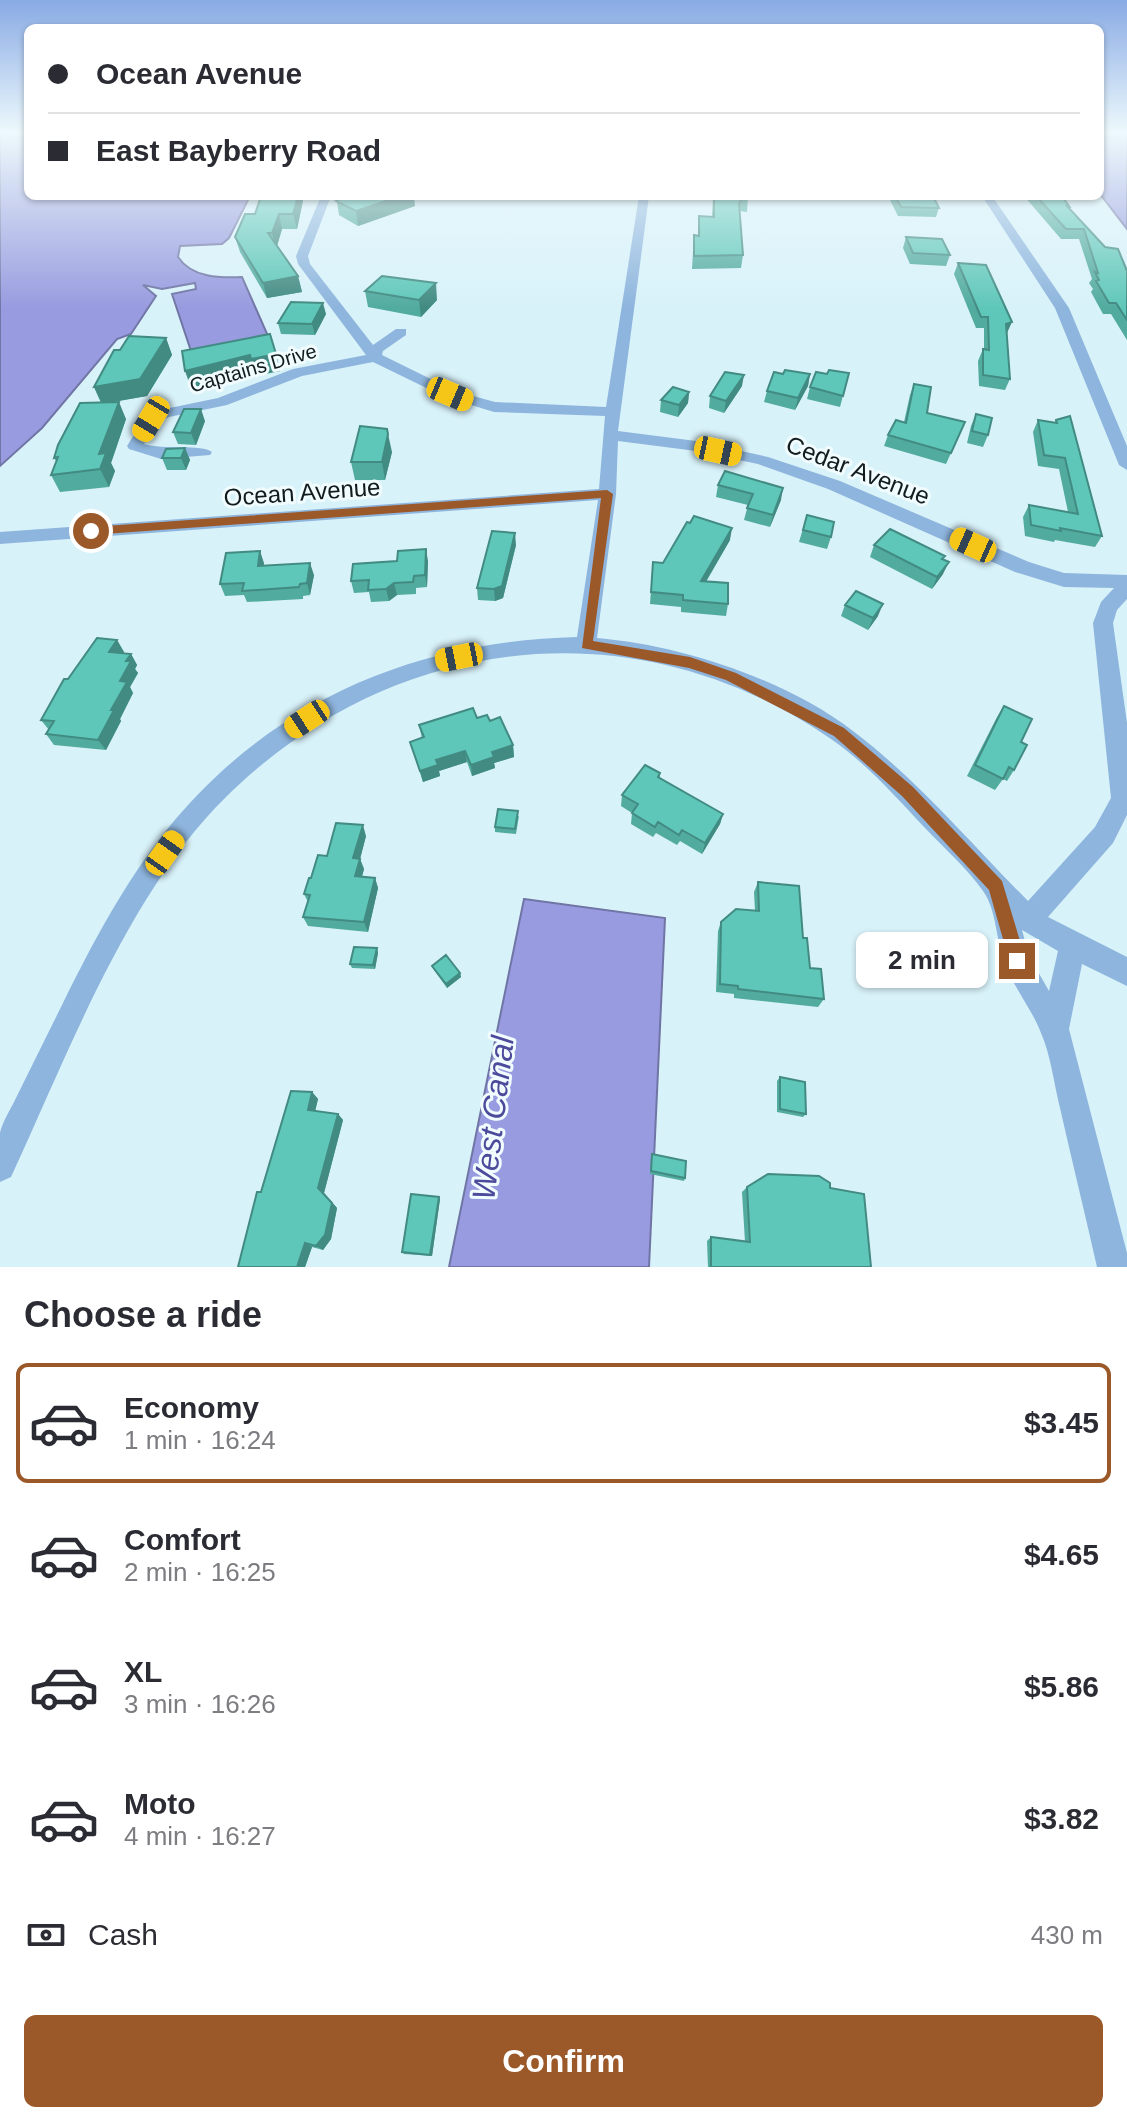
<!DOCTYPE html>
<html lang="en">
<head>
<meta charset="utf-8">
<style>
	body { margin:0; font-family:Helvetica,sans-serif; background:#f7f7f7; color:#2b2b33; height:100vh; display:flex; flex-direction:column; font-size:30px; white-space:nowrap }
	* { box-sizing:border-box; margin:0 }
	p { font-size:26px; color:#7c7c81 }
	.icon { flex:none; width:44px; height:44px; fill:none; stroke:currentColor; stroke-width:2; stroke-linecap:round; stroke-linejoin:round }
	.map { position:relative; height:1267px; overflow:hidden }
	.side { display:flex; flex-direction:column; background:#fff; flex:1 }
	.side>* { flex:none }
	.banner { position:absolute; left:24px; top:24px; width:1080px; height:176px; border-radius:12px; box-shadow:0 2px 6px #0004; display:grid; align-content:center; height:176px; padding:0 24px; background:#fff }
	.end { position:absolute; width:36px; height:36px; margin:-18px; border:10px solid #9b5829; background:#fff; box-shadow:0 0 0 4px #fff }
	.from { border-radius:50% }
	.bubble { position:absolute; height:56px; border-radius:12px; background:#fff; box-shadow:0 2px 6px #0004; font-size:26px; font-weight:700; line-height:56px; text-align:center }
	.car { position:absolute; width:24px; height:48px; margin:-24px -12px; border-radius:10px; box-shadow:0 0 6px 2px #0007; background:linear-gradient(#f5c518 24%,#345 0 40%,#f5c518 0 76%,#345 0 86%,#f5c518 0) }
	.banner b { display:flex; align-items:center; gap:28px; height:76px; font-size:30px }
	.banner b+b { border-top:2px solid #e1e1e2 }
	.banner i { width:20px; height:20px; background:#2b2b33 }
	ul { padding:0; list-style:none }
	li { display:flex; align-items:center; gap:24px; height:120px; margin:0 16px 12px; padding:0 8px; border:4px solid transparent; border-radius:12px }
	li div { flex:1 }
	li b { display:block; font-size:30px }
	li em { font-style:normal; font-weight:700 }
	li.current { border-color:#9b5829 }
	li>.icon { width:72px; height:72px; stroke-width:1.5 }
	h2 { padding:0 24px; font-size:36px; line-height:96px }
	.pay { display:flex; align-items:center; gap:20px; height:88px; padding:0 24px; font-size:30px }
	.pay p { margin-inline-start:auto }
	.button { display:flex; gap:16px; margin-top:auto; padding:16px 24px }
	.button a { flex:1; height:92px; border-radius:12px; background:#9b5829; color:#fff; font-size:32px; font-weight:700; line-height:92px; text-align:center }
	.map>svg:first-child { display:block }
</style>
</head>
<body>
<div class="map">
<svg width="1127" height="1267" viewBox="0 0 1127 1267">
	<rect width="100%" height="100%" fill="#d8f2f9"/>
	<path fill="#989bdf" stroke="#7075a5" stroke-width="2" d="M0,131h28v65h222l-21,42 -7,6 -42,2 -2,11c14,21 42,21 64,20l30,68 -77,18 -23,-69 24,-5 -1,-6 -33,6 -19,-4 13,11 -25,38 -14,5 -75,89 -42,38z
		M1100,131h27v98l-27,-35z
		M524,899l141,19 -16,349h-200z"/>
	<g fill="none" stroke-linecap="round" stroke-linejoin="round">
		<path fill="#8eb5dd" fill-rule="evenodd" d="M321,196h10l-23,60 2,8 63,81 23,-16h10v6l-23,16 -1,4 73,36 40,11 111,5 33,-211h10l-31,235 78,10 72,16 72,24 189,81 35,11 63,2v24l-10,11 -4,13 14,100v92l-14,28 -65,74 79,40v29l-45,-22 -13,65 58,224v14h-30c-12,-53 -25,-106 -37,-159 -6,-24 -9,-52 -19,-75 -9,-24 -27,-45 -36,-69 -9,-22 -8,-54 -22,-73 -16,-23 -39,-43 -58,-63 -29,-31 -59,-65 -94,-89 -195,-135 -438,-107 -605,58 -98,96 -158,257 -215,380l-11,5c0,-16 0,-34 0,-49 2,-10 10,-23 15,-33 16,-32 32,-65 48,-97 30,-61 63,-123 106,-176 104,-127 247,-186 408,-190l21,-137 -598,44v-12l599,-43 6,-73 -111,-4 -49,-15 -72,-35 -71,14 -75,29 -58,12 -12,5 -13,22c19,6 58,0 68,8l-2,3 -49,4 -32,-10 -2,-3 19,-30 14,-6 58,-12 75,-29 73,-14 -68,-91 -2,-8zM618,441l78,10 62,13 70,25 187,83 49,15 50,1 -13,14 -8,21 18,175 -16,29 -67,74c-57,-57 -110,-121 -175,-170 -68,-52 -172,-86 -256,-93l19,-144zM1022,930l36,21 -9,40 -20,-35z
			M982,196h10l77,112 58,138v24l-8,-5 -64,-157z"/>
	</g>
	<path fill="#52ab9f" d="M304,196l-7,33h-15l-5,17 21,30 4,16 -35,6 -27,-46 -5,-15 20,-23 8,-15z
		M336,196l79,10 -57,20 -19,-11z
		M713,196h35l-1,16 -7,-1 3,44 -2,13 -49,1 2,-34 4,1 1,-20 13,1z
		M888,196h45l6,12 -3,9 -38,-1z
		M1024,196h38l7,10 -1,2 59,63v69l-16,-26h-8l-12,-22 2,-3 -4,-6 3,-4 -13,-40h-18z
		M906,237l44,18 -4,11 -36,-2 -7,-16z
		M958,263l49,70 3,46 -5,11 -26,-4 -1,-25 5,-12 1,1v-22h-8l-22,-54z
		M365,291l72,9 -16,17 -53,-10z
		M326,314l-11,21 -34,-1 -3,-11z
		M166,338l6,17 -25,41 -36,6 15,17 -15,44 4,8 -6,16 -49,5 -9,-17 5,-14 -2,-3 47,-55 -7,-16 26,-37z
		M849,373l-9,34 -33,-8 3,-12 17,-13z
		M783,374h27l-2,12 -13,24 -31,-8 3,-11z
		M914,384l13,29 38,9 -19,42 -62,-18 4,-11 16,-13 6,-27z
		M742,386l-18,27 -15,-5 1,-12z
		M689,392l-1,11 -10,14 -18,-5 1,-12z
		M976,414l12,21 -5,12 -16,-4 4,-17z
		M1038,420l17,3 1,-3 46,116 -7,11 -40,-7 -1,2 -29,-6 -2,-19 6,-12 39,7 -9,-43 -21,-3 -5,-34z
		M205,421l-9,24 -18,-1 -5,-12z
		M185,448l5,12 -4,10h-19l-5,-12z
		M392,452l-7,28h-30l-4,-18z
		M718,485l63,15 -11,27 -26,-7 4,-15 -32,-8z
		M807,515l24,22 -4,12 -28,-7z
		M730,540l-24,42 22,22 -2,12 -45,-4v-5l-31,-3 3,-42 10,1z
		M516,545l-13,53 -8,3 -17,-1 -1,-12z
		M874,545l69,15v14l-11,15 -62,-32z
		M260,551l4,15 50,9 -4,20 -7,1v3l-56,3 -3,-7 -19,1 -5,-12z
		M428,561l-1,26 -11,1v6l-19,1 -8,6 -18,1 -2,-10 -15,1 -3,-12z
		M845,605l33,11 -10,14 -27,-14z
		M117,640l7,12 -1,1 8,1 6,11 -2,4 3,4 -8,14 3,6 -13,26 1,2 -15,29 -52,-5 -8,-11 3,-4 -8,-10 27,-41z
		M1004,706l17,36 -7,28 -7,11 -4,-2 -8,11 -28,-14 30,-59z
		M477,718l13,3 23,24 1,12 -20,6 1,5 -23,8 -5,-14 -28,9 1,5 -17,6 -13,-40 12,-4 -3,-13z
		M660,773v5l63,36 -3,10 -18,30 -22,-13 -3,4 -21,-12 -3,4 -22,-13 1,-11 -11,-7 1,-11z
		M519,816l-3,18 -21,-2v-5z
		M366,836l-6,23 4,10 -2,8 13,1 3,10 -10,44 -60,-6 -5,-9 5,-15 -4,-8 7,-16 16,-22z
		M758,882l45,56 7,30 14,31 -6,8 -84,-9v-4l-18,-2 2,-61 3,-9 34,-11 -1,-19z
		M377,948l1,5 -3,16 -23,-1 -2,-4z
		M432,966l28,7 1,4 -14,11 -13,-18z
		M780,1077l26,37 -3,3 -26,-5v-31z
		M312,1092l6,7 -3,12 23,3 5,6 -19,73 13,15 -6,31 -8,11 -11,-3 -7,20h-67z
		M652,1154l33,24 -1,3 -34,-7z
		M747,1187l83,1 41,79h-163l-1,-26 4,-4 34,5 -3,-50z
		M440,1199l-8,57 -28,-2 -2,-2z"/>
	<path fill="#428b82" d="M298,196h6l-7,33 -4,-15z
		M401,196h13l1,10 -57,20 -2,-15z
		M279,214l3,15 -6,20 -4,-16z
		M298,276l4,16 -35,6 -4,-15z
		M436,283l1,17 -16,17 -2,-17z
		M323,303l3,11 -11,21 -3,-11z
		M1012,322l-5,11 -1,-9z
		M166,338l6,17 -25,41 -45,8 -8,-17z
		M276,354l4,17 -24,5 -1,-4 -64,16 -6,-17 65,-16z
		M810,374l-2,12 -13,24 3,-12z
		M744,375l-2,11 -18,27 2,-12z
		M689,392l-1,11 -10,14 1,-12z
		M119,402l7,17 -15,44 4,8 -6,16 -9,-18 -1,-15z
		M201,409l4,12 -9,24 -5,-12z
		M388,434l4,18 -7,28 -3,-18z
		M185,448l5,12 -4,10 -5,-12z
		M783,488l-2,12 -11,27 3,-12z
		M732,528l-2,12 -31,53 2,-12z
		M515,533l1,12 -13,53 -8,3 -1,-12z
		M426,549l2,12 -1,26 -2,-12z
		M260,551l4,12 -1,15 -5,-12z
		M949,562l-6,12 -11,15 5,-12z
		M310,563l4,12 -4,20 -3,-12z
		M394,583l3,12 -8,6 -3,-12z
		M883,604l-5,12 -10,14 5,-12z
		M117,640l7,12 -8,12 -7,-12z
		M131,654l6,11 -2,4 3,4 -8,14 3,6 -13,26 1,2 -15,29 -8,-10 13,-30 15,-49z
		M513,745l1,12 -20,6 1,5 -23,8 -1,-11 21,-13z
		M465,751l2,11 -28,9 1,5 -17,6 -3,-11 16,-11z
		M723,814l-3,10 -18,30 3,-11z
		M363,825l3,11 -6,23 4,10 -5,17 -4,-10 -2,-18z
		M375,878l3,10 -10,44 -4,-10z
		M377,948l1,5 -3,16 -2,-4z
		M460,973l1,4 -14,11 -1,-4z
		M312,1092l6,7 -4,17 -6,-6z
		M338,1114l5,6 -19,73 13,15 -6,31 -8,11 -7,-4 2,-58z
		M439,1197l1,2 -8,57 -2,-1z
		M305,1243l7,4 -7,20h-8z"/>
	<path fill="#5fc7b9" stroke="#428b82" stroke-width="2" d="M264,196h34l-5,18h-14l-7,19h-4l30,43 -35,7 -28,-46 10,-23h10l5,-15h3z
		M346,196h55l-45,15 -20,-10z
		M714,196h34l1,3 -7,-1 -3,6 4,51 -49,1v-21l5,1v-20l15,1z
		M895,196h38l6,12 -38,-1z
		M1036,196h26l7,10 -3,-1 39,42 13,2 9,22v49l-11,-17h-7l-13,-22 3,-1 -4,-8 3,1 -14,-44h-18z
		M906,237l36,2 8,16 -37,-2z
		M958,263l28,2 26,57 -6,2 4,55 -27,-4v-26l6,1 -1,-33h-7z
		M382,276l54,7 -17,17 -54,-9z
		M291,302l32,1 -11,21 -34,-1z
		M270,334l6,20 -25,5 -1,-4 -65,16 -3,-20z
		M129,336l37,2 -26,41 -46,8 20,-37h6z
		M785,370l25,4 -12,24 -31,-7 7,-19 9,2z
		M829,370l20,3 -6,23 -33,-9 6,-15 11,2z
		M725,372l19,3 -18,26 -16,-5z
		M914,384l17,3 -4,26 38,9 -14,31 -63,-18 8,-15 10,3z
		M673,387l16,5 -10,13 -18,-5z
		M119,402l-20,52 7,-1 -6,16 -49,6 7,-18 -4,1 4,-13 22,-42z
		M184,409h17l-10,24 -18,-1z
		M976,414l16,4 -4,17 -16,-4z
		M1070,416l32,120 -42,-8 1,3 -30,-6 -2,-20 49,9 -13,-56 -21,-3 -6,-35 19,3 -1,-3z
		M360,426l27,3 1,5 -6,28h-31z
		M185,448l-4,10h-19l4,-9z
		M725,471l58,17 -10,27 -26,-7 6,-14 -35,-9z
		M807,515l27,7 -3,15 -28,-7z
		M694,516l38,12 -31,53 27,2v21l-45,-4v-5l-32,-3 2,-30 10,1 24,-41 3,1z
		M890,529l55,27 -3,3 7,3 -12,15 -63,-32z
		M492,531l23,2 -13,53 -8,3 -17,-1z
		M426,549l-1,26 -11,1 -1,6 -19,1 -8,6 -18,1 1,-10 -18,1 2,-17 44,-3 1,-10z
		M260,551l-2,15 52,-3 -3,20 -7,1 -1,3 -57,4 2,-8 -24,1 6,-31z
		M856,591l27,13 -10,14 -28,-13z
		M97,638l20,2 -8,12 22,2 -5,7h5l-11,20 7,1 -16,28h3l-16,30 -52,-6 8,-13 -13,-1 23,-41h4z
		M1004,706l28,13 -11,23 6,3 -13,25 -5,-3 -6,12 -28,-14z
		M473,708l4,10 10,-3 3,6 10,-4 13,28 -21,7 2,5 -23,8 -6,-14 -29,9 2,5 -18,6 -10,-29 14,-5 -5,-12z
		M645,765l15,8 -2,4 65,37 -18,29 -23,-13 -3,5 -21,-13 -3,5 -23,-14 6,-9 -16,-9z
		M498,809l20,2 -3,18 -20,-2z
		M336,823l27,2 -10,33 7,1 -5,17 20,2 -11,44 -61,-5 7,-22 -6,-1 5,-16h2l7,-23 9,1z
		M758,882l41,4 4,52h4l3,30 11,1 3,30 -86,-10v-3l-18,-2 1,-62 15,-13 23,2z
		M354,947l23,1 -4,17 -23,-1z
		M446,955l14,18 -14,11 -14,-18z
		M780,1077l25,5 1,32 -26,-5z
		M291,1091l21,1 -4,18 30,4 -20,74 14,15 -7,32 -9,11 -11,-3 -8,24h-59l19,-75h4z
		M652,1154l34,7 -1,17 -34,-7z
		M768,1174l51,2 11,7v5l34,6 7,73h-160v-30l39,5 -3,-55z
		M411,1194l28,3 -9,58 -28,-3z"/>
	<linearGradient id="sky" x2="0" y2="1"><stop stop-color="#88aae4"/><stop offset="0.43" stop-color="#edf9fc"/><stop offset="1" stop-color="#edf9fc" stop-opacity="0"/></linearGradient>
	<rect width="1127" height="308" fill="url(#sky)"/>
	<path fill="#9b5829" d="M607,490l6,4 -20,147 97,16 46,16 108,55 69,59 89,94 24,80 -2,6 -7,3 -6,-3 -22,-77 -87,-94 -68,-60 -108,-56 -37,-12 -107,-20 19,-150 -510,37 -6,-4 6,-4z"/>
	<g text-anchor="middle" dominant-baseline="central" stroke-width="6" stroke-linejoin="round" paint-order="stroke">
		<g font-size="20" fill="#121b1e" stroke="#f1fcff">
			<text transform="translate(253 368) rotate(-16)">Captains Drive</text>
		</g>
		<g font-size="24" fill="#121b1e" stroke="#f1fcff">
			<text transform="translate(858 470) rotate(21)">Cedar Avenue</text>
			<text transform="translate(302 492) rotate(-4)">Ocean Avenue</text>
		</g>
		<g font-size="32" font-style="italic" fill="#4d4a9c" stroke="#f1fcff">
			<text transform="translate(493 1118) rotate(-83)">West Canal</text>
		</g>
	</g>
</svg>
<i class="end from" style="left:91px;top:531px"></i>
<i class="end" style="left:1017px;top:961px"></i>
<div class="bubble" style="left:856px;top:932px;width:132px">2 min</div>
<i class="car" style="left:450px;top:394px;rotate:113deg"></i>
<i class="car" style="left:151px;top:419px;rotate:211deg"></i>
<i class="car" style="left:718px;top:451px;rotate:102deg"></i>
<i class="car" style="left:973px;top:545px;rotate:294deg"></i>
<i class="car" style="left:459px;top:657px;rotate:259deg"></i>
<i class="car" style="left:307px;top:719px;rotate:237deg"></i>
<i class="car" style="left:165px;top:853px;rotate:35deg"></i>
<div class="banner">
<b><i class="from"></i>Ocean Avenue</b>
<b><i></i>East Bayberry Road</b>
</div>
</div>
<section class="side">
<h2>Choose a ride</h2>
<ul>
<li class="current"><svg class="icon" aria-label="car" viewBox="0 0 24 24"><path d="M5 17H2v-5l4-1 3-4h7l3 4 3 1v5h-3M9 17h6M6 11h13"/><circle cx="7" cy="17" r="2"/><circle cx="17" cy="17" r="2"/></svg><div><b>Economy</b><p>1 min · 16:24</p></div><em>$3.45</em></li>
<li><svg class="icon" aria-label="car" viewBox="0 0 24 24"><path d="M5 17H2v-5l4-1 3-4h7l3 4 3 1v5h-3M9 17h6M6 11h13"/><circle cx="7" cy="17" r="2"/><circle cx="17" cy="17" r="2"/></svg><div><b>Comfort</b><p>2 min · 16:25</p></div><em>$4.65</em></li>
<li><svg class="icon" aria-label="car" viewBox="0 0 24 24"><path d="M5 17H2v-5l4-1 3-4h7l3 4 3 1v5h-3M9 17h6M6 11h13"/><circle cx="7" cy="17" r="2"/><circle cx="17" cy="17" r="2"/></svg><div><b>XL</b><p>3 min · 16:26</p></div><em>$5.86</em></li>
<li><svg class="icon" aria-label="car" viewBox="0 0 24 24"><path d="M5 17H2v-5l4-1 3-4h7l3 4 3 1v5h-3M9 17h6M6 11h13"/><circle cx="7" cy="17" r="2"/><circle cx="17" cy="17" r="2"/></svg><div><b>Moto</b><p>4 min · 16:27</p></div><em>$3.82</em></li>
</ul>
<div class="pay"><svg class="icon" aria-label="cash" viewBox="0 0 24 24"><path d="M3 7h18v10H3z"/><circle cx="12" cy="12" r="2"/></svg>Cash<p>430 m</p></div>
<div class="button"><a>Confirm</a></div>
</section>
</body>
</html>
